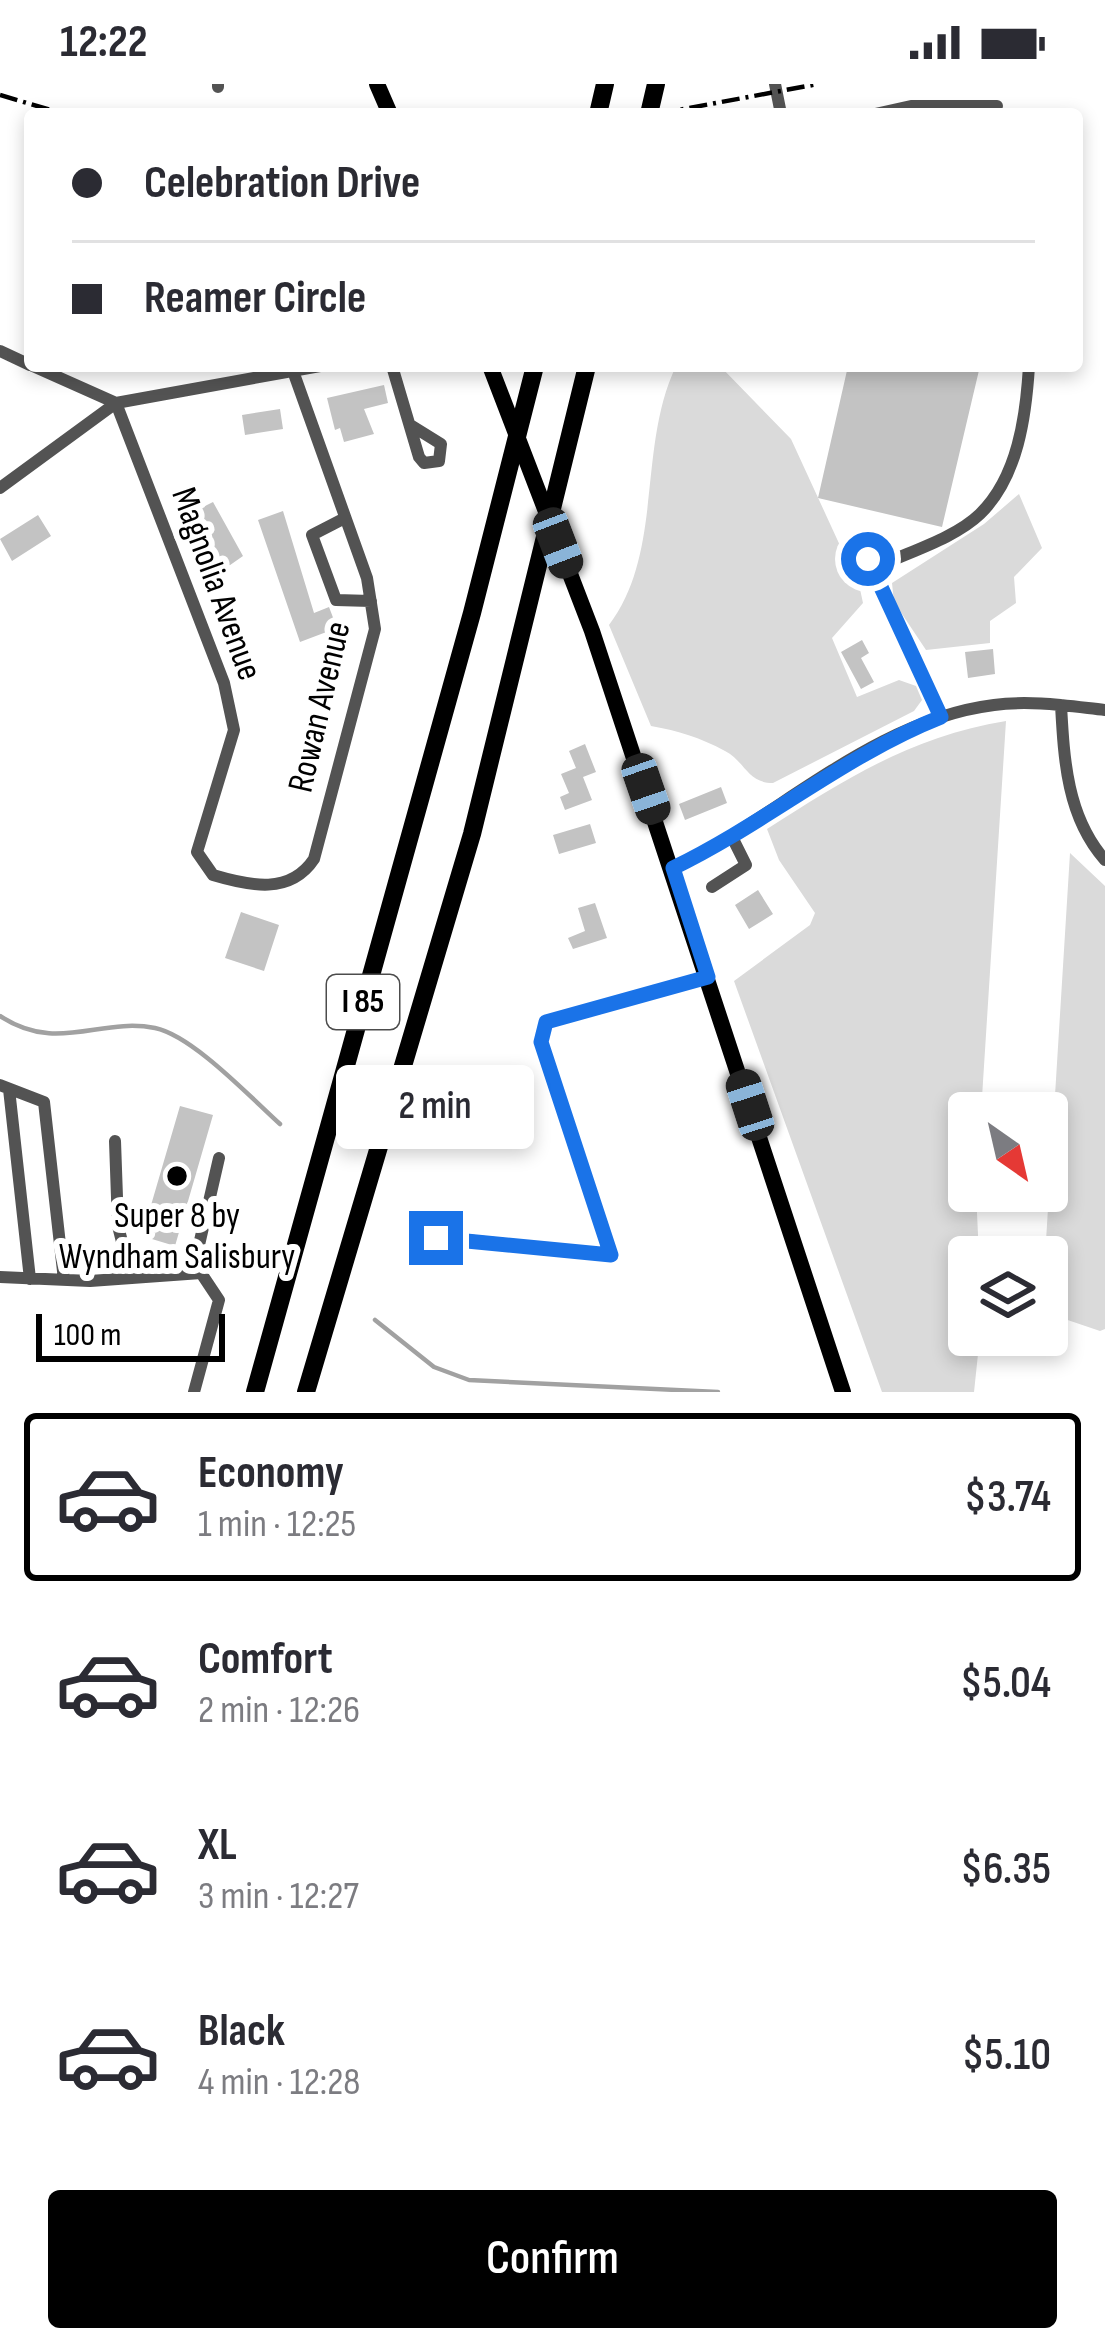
<!DOCTYPE html>
<html lang="en">
<head>
<meta charset="utf-8">
<style>
	body { margin:0; font-family:"Sofia Sans Condensed",sans-serif; background:#f2f2f3; color:#2b2b33; height:100vh; display:flex; flex-direction:column; font-size:45px; white-space:nowrap }
	* { box-sizing:border-box; margin:0 }
	p { font-size:39px; color:#7c7c81 }
	.icon { flex:none; width:66px; height:66px; fill:none; stroke:currentColor; stroke-width:2; stroke-linecap:round; stroke-linejoin:round }
	.map { position:relative; height:1308px; overflow:hidden }
	.drawer { display:flex; flex-direction:column; background:#fff; flex:1 }
	.drawer>* { flex:none }
	.banner { position:absolute; left:24px; top:24px; width:1059px; height:264px; border-radius:12px; box-shadow:0 6px 18px #0003; display:grid; align-content:center; height:264px; padding:0 48px; background:#fff }
	.needle { width:78px; rotate:146deg }
	.fabs { position:absolute; left:948px; top:1008px; display:grid; gap:24px }
	.fabs a { display:grid; place-items:center; width:120px; height:120px; border-radius:12px; background:#fff; box-shadow:0 6px 18px #0003; font-size:60px }
	.scale { position:absolute; left:36px; bottom:30px; width:189px; box-sizing:border-box; padding-left:12px; border:6px solid #000; border-top:0; font-size:33px; line-height:42px; white-space:nowrap; color:#000; -webkit-text-stroke:9px #fff; paint-order:stroke }
	.end { position:absolute; width:54px; height:54px; margin:-27px; border:15px solid #1a73e8; background:#fff; box-shadow:0 0 0 6px #fff }
	.from { border-radius:50% }
	.bubble { position:absolute; height:84px; border-radius:12px; background:#fff; box-shadow:0 6px 18px #0003; font-size:39px; font-weight:600; line-height:84px; text-align:center }
	.car { position:absolute; width:36px; height:72px; margin:-36px -18px; border-radius:15px; box-shadow:0 0 9px 3px #0007; background:linear-gradient(#222 24%,#8ab4d8 0 40%,#222 0 76%,#8ab4d8 0 86%,#222 0) }
	.banner b { display:flex; align-items:center; gap:42px; height:114px; font-size:45px }
	.banner b+b { border-top:3px solid #e1e1e2 }
	.banner i { width:30px; height:30px; background:#2b2b33 }
	ul { padding:21px 0 0; list-style:none }
	li { display:flex; align-items:center; gap:36px; height:168px; margin:0 24px 18px; padding:0 24px; border:6px solid transparent; border-radius:12px }
	li div { flex:1 }
	li b { display:block; font-size:45px }
	li em { font-style:normal; font-weight:600 }
	li.selected { border-color:#000 }
	li>.icon { width:108px; height:108px; stroke-width:1.5 }
	.action { display:flex; gap:24px; margin-top:auto; padding:24px 48px }
	.action a { flex:1; height:138px; border-radius:12px; background:#000; color:#fff; font-size:48px; font-weight:600; line-height:138px; text-align:center }
	.status { display:flex; justify-content:space-between; align-items:center; height:84px; padding:0 60px; background:#fff; direction:ltr }
	.status svg { height:33px; fill:currentColor }
	.map>svg:first-child { display:block }
</style>
</head>
<body>
<div class="status"><b>12:22</b><svg viewBox="0 0 49 12"><path d="M0 12V9h3v3zM5 12V6h3v6zM10 12V3h3v9zM15 12V0h3v12zM26 1h20v11H26zM47 4h2v5h-2z"/></svg></div>
<div class="map">
<svg width="1105" height="1308" viewBox="0 0 1105 1308">
	<rect width="100%" height="100%" fill="#fff"/>
	<path fill="#dadada" d="M676,282h44l71,73 69,150 3,14 -31,35 25,59 42,-17 17,6 6,14 -8,11 -141,72c-26,0 -28,-22 -48,-32 -26,-14 -46,-20 -74,-25l-42,-101c55,-73 28,-177 67,-259z
		M1019,410l23,54 -28,29 2,26 -26,18v22l-64,7 -32,-48 -2,-19 92,-59z
		M1006,637l-25,392h-12v78h7l3,66h-10v78h11l-6,57h-92l-148,-411 76,-56 5,-12 -36,-53 -12,-31c78,-50 146,-93 239,-108z
		M1070,769l35,33v443l-5,2 -53,-18 -2,-56z"/>
	<g fill="none" stroke-linecap="round" stroke-linejoin="round">
		<path stroke="#a1a1a1" stroke-width="4.5" d="M0,932c58,38 99,1 155,12 38,8 95,69 125,96
			M375,1236l59,47 35,13 249,12"/>
	</g>
	<path fill="#c3c3c3" d="M848,282h132l-38,161 -124,-29z
		M384,301l4,18 -24,6 10,25 -30,8 -4,-14 -5,2 -8,-32z
		M280,325l3,20 -38,6 -3,-20z
		M213,418l30,54 -20,14 -26,-60z
		M283,427l31,102 15,-6 8,21 -37,14 -42,-122z
		M38,431l13,21 -39,25 -12,-22z
		M862,556l7,13 -8,5 13,24 -13,7 -20,-37z
		M993,565l2,25 -27,4 -3,-26z
		M585,660l11,28 -13,5 9,23 -27,10 -5,-13 9,-4 -8,-19 15,-6 -7,-17z
		M721,703l6,16 -42,17 -6,-16z
		M590,740l6,19 -37,11 -6,-19z
		M758,806l15,24 -24,15 -14,-24z
		M595,819l12,35 -34,11 -5,-11 17,-7 -7,-23z
		M241,828l38,13 -15,46 -39,-13z
		M180,1022l33,9 -38,131 -33,-10z"/>
	<g fill="none" stroke-linecap="round" stroke-linejoin="round">
		<path stroke="#535353" stroke-width="12" d="M775,0l6,30
			M218,3v-3
			M875,30l36,-8h86
			M0,267l30,14
			M33,282l83,37 108,280 10,47 -37,122 16,23c37,11 77,20 101,-16l61,-230 -8,-51 -74,-207
			M392,282l27,91 5,6 15,-2 2,-17 -29,-18
			M0,404l116,-85 204,-37
			M345,434l-33,17 24,65 35,1
			M868,475l73,158
			M871,486c33,-17 82,-30 109,-56 38,-37 46,-98 49,-148
			M1061,621c3,55 6,112 44,155
			M673,784c106,-51 200,-148 321,-163 37,-5 74,1 111,5
			M712,803l34,-22 -14,-28
			M0,1001l44,17 20,178
			M9,1005l21,190
			M115,1057l3,85 13,51
			M436,1153l175,18 -70,-213 5,-20 162,-45
			M193,1187l26,-113
			M0,1193l90,4 111,-8 18,27 -25,92"/>
		<path stroke="#000" stroke-width="16" d="M377,0l13,30
			M490,282l102,265 251,761"/>
		<path stroke="#000" stroke-width="18" d="M598,30l7,-30
			M649,30l7,-30
			M255,1308l217,-779 63,-247
			M306,1308l166,-558 115,-468"/>
		<path stroke="#000" stroke-width="4.5" stroke-dasharray="18 6 3 6" stroke-linecap="butt" d="M0,11l64,19
			M657,30l161,-30"/>
	</g>
	<g fill="none" stroke-linecap="round" stroke-linejoin="round">
		<path stroke="#1a73e8" stroke-width="15" d="M436,1154l175,17 -70,-213 5,-20 162,-45 -35,-109c93,-45 172,-113 268,-151l-73,-158"/>
	</g>
	<circle fill="#000" stroke="#fff" stroke-width="4.5" cx="177" cy="1092" r="12"/>
	<g text-anchor="middle" dominant-baseline="central" stroke-width="12" stroke-linejoin="round" paint-order="stroke">
		<rect fill="#fff" stroke="#4c4c4c" stroke-width="3" x="327" y="891" width="72" height="54" rx="9"/>
		<g font-size="33" font-weight="bold" fill="#000">
			<text x="363" y="918">I 85</text>
		</g>
		<g font-size="36" fill="#000" stroke="#fff">
			<text transform="translate(216 500) rotate(70)">Magnolia Avenue</text>
			<text transform="translate(320 623) rotate(-77)">Rowan Avenue</text>
		</g>
		<g font-size="36" fill="#000" stroke="#fff">
			<text x="177" y="1132">Super 8 by<tspan x="177" dy="41">Wyndham Salisbury</tspan></text>
		</g>
	</g>
</svg>
<div class="fabs">
<a><svg class="needle" viewBox="-14 -14 28 28"><path d="M0-13l5 13h-10z" fill="#e53935"/><path d="M0 13l5-13h-10z" fill="#7c7c81"/></svg></a>
<a><svg class="icon" aria-label="layers" viewBox="0 0 24 24"><path d="M12 4l9 5-9 5-9-5zM3 14l9 5 9-5"/></svg></a>
</div>
<div class="scale">100 m</div>
<i class="end from" style="left:868px;top:475px"></i>
<i class="end" style="left:436px;top:1154px"></i>
<div class="bubble" style="left:336px;top:981px;width:198px">2 min</div>
<i class="car" style="left:558px;top:459px;rotate:159deg"></i>
<i class="car" style="left:646px;top:705px;rotate:161deg"></i>
<i class="car" style="left:750px;top:1021px;rotate:342deg"></i>
<div class="banner">
<b><i class="from"></i>Celebration Drive</b>
<b><i></i>Reamer Circle</b>
</div>
</div>
<section class="drawer">
<ul>
<li class="selected"><svg class="icon" aria-label="car" viewBox="0 0 24 24"><path d="M5 17H2v-5l4-1 3-4h7l3 4 3 1v5h-3M9 17h6M6 11h13"/><circle cx="7" cy="17" r="2"/><circle cx="17" cy="17" r="2"/></svg><div><b>Economy</b><p>1 min · 12:25</p></div><em>$3.74</em></li>
<li><svg class="icon" aria-label="car" viewBox="0 0 24 24"><path d="M5 17H2v-5l4-1 3-4h7l3 4 3 1v5h-3M9 17h6M6 11h13"/><circle cx="7" cy="17" r="2"/><circle cx="17" cy="17" r="2"/></svg><div><b>Comfort</b><p>2 min · 12:26</p></div><em>$5.04</em></li>
<li><svg class="icon" aria-label="car" viewBox="0 0 24 24"><path d="M5 17H2v-5l4-1 3-4h7l3 4 3 1v5h-3M9 17h6M6 11h13"/><circle cx="7" cy="17" r="2"/><circle cx="17" cy="17" r="2"/></svg><div><b>XL</b><p>3 min · 12:27</p></div><em>$6.35</em></li>
<li><svg class="icon" aria-label="car" viewBox="0 0 24 24"><path d="M5 17H2v-5l4-1 3-4h7l3 4 3 1v5h-3M9 17h6M6 11h13"/><circle cx="7" cy="17" r="2"/><circle cx="17" cy="17" r="2"/></svg><div><b>Black</b><p>4 min · 12:28</p></div><em>$5.10</em></li>
</ul>
<div class="action"><a>Confirm</a></div>
</section>
</body>
</html>
